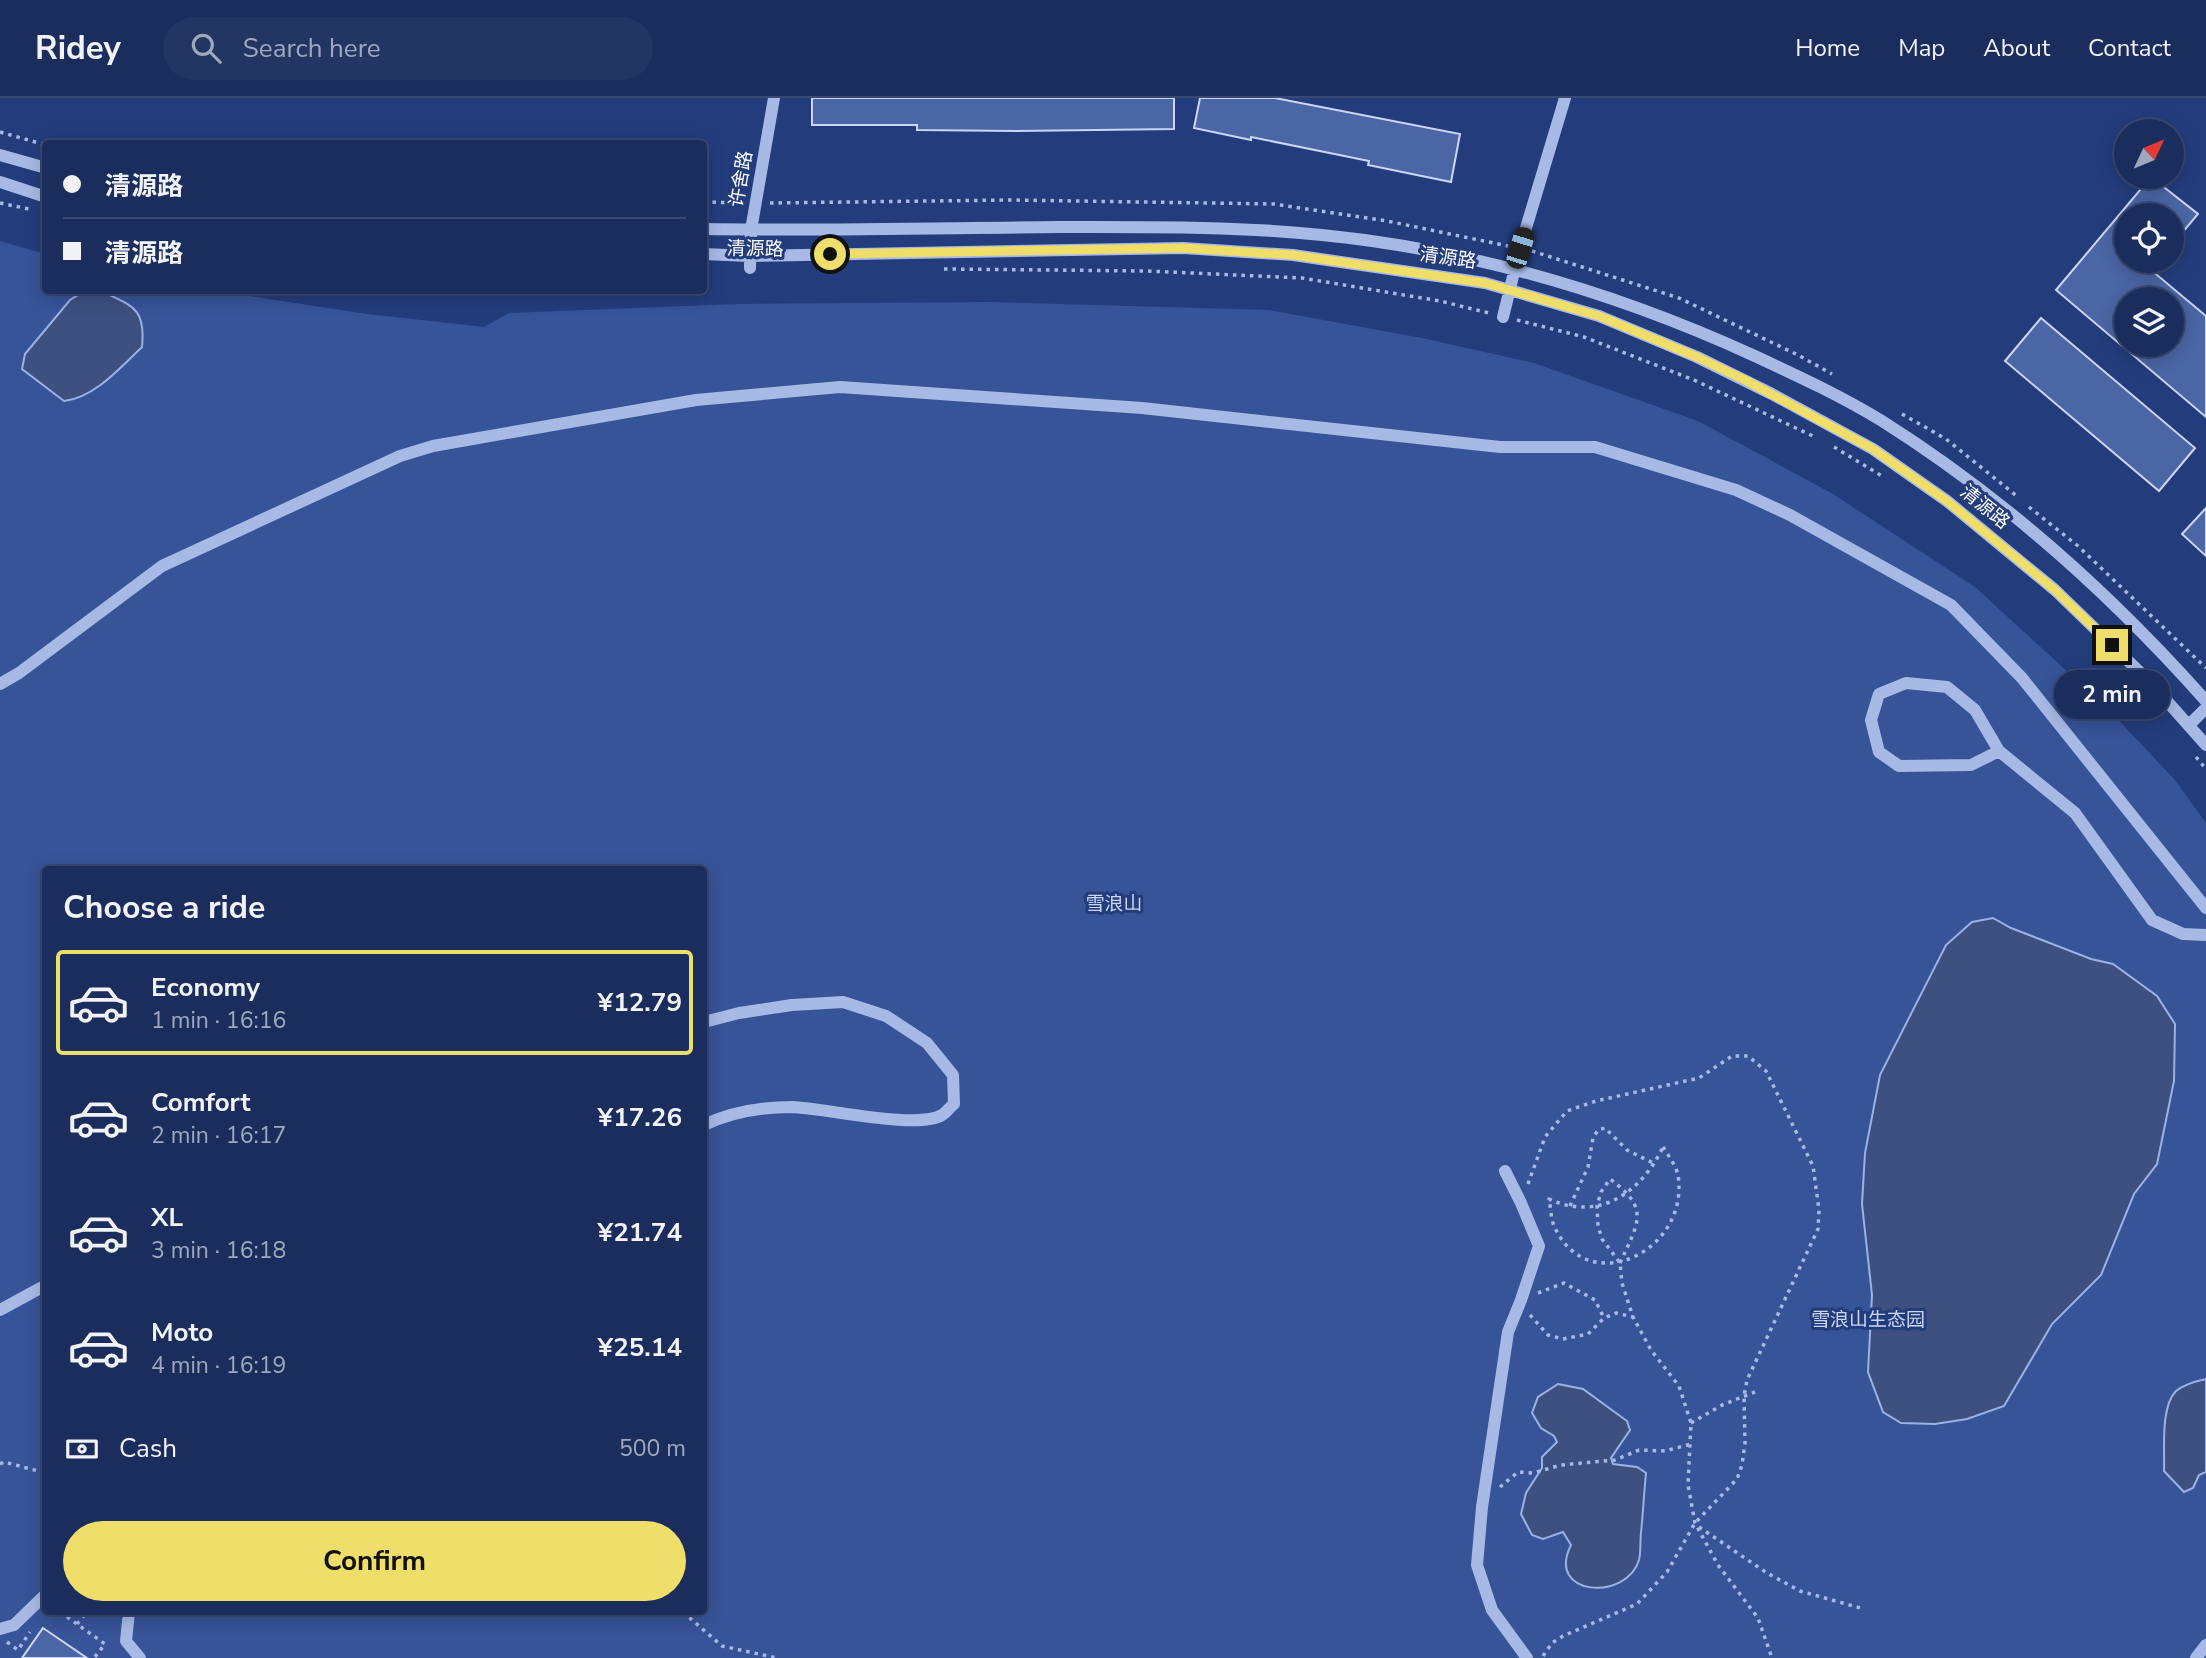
<!DOCTYPE html>
<html lang="en">
<head>
<meta charset="utf-8">
<style>
	body { margin:0; font-family:"Nunito Sans","Noto Sans SC",sans-serif; background:#233563; color:#f1f3f6; height:100vh; display:flex; flex-direction:column; font-size:26px; white-space:nowrap }
	* { box-sizing:border-box; margin:0 }
	p { font-size:23px; color:#9fa8bc }
	.icon { flex:none; width:38px; height:38px; fill:none; stroke:currentColor; stroke-width:2; stroke-linecap:round; stroke-linejoin:round }
	.map { position:relative; flex:1; overflow:hidden }
	.drawer { position:absolute; left:42px; top:768px; width:665px; height:749px; display:flex; flex-direction:column; background:#1a2d5d; border-radius:7px; box-shadow:0 4px 18px #0003,0 0 0 2px #384972 }
	.drawer>* { flex:none }
	.top-card { position:absolute; left:42px; top:42px; width:665px; height:154px; border-radius:7px; box-shadow:0 4px 18px #0003,0 0 0 2px #384972; display:grid; align-content:center; height:154px; padding:0 21px; background:#1a2d5d }
	.needle { width:46px; rotate:46deg }
	.tools { position:absolute; left:2114px; top:21px; display:grid; gap:14px }
	.tools a { display:grid; place-items:center; width:70px; height:70px; border-radius:50%; background:#1a2d5d; box-shadow:0 4px 18px #0003,0 0 0 2px #384972; font-size:35px }
	.end { position:absolute; width:32px; height:32px; margin:-16px; border:9px solid #f0de6a; background:#111; box-shadow:0 0 0 4px #111 }
	.from { border-radius:50% }
	.bubble { position:absolute; height:49px; border-radius:24px; background:#1a2d5d; box-shadow:0 4px 18px #0003,0 0 0 2px #384972; font-size:23px; font-weight:700; line-height:49px; text-align:center }
	.car { position:absolute; width:21px; height:42px; margin:-21px -10px; border-radius:9px; box-shadow:0 0 5px 2px #0007; background:linear-gradient(#222 24%,#8ab4d8 0 40%,#222 0 76%,#8ab4d8 0 86%,#222 0) }
	.top-card b { display:flex; align-items:center; gap:24px; height:66px; font-size:26px }
	.top-card b+b { border-top:2px solid #384972 }
	.top-card i { width:18px; height:18px; background:#f1f3f6 }
	ul { padding:0; list-style:none }
	li { display:flex; align-items:center; gap:21px; height:105px; margin:0 14px 10px; padding:0 7px; border:4px solid transparent; border-radius:7px }
	li div { flex:1 }
	li b { display:block; font-size:26px }
	li em { font-style:normal; font-weight:700 }
	li.current { border-color:#f0de6a }
	li>.icon { width:63px; height:63px; stroke-width:1.5 }
	h2 { padding:0 21px; font-size:32px; line-height:84px }
	.pay { display:flex; align-items:center; gap:18px; height:77px; padding:0 21px; font-size:26px }
	.pay p { margin-inline-start:auto }
	.button { display:flex; gap:14px; margin-top:auto; padding:14px 21px }
	.button a { flex:1; height:80px; border-radius:42px; background:#f0de6a; color:#111; font-size:28px; font-weight:700; line-height:80px; text-align:center }
	header { display:flex; align-items:center; gap:42px; box-sizing:border-box; height:98px; padding:0 35px; background:#1a2d5d; border-bottom:2px solid #384972 }
	header strong { font-size:33px }
	nav { display:flex; gap:38px; margin-inline-start:auto; font-size:24px }
	.search { width:490px; height:63px; background:#233563; display:flex; align-items:center; gap:18px; box-sizing:border-box; padding:0 24px; border-radius:38px; color:#9fa8bc; font-size:26px }
	.map>svg:first-child { display:block }
</style>
</head>
<body>
<header>
<strong>Ridey</strong>
<div class="search"><svg class="icon" aria-label="search" viewBox="0 0 24 24"><circle cx="10" cy="10" r="6"/><path d="M15 15l6 6"/></svg>Search here</div>
<nav><a>Home</a><a>Map</a><a>About</a><a>Contact</a></nav>
</header>
<div class="map">
<svg width="2206" height="1560" viewBox="0 0 2206 1560">
	<rect width="100%" height="100%" fill="#233c7c"/>
	<path fill="#375499" fill-rule="evenodd" d="M0,143l45,13 1,36 170,1 151,23 117,13 25,-14 228,-9 253,-2 279,8 153,28 112,25 164,58 135,73 142,93 133,122 67,71 31,43v835h-2206zM46,772h658v742h-658z"/>
	<path fill="#3d507f" stroke="#9bb2e6" stroke-width="2" d="M99,192c33,16 47,17 43,57 -22,21 -48,51 -78,54l-42,-32 3,-15 45,-54 13,-8z
		M1993,820l18,10 80,31 22,5 44,32 18,28 -1,57 -17,83 -23,30 -33,81 -49,49 -48,82 -37,13 -32,5 -34,-1 -18,-11 -15,-40 4,-77 -10,-91 3,-51 15,-78 66,-130 26,-23z
		M2206,1281v93l-7,3 -6,13 -9,4 -20,-21c1,-20 -4,-64 12,-80 7,-6 21,-10 30,-12z
		M1558,1286l25,5 44,32 3,9 -19,28 2,6 24,3 9,6c-2,20 -3,40 -5,60 -1,8 0,19 -2,27 -12,41 -94,37 -68,-15l-8,-13 -20,7 -11,-4 -11,-21 5,-21 16,-25v-11l15,-15 -3,-6 -13,-8 -9,-15 6,-16z"/>
	<path fill="#4b66a5" stroke="#cad6f4" stroke-width="2" fill-rule="evenodd" d="M812,0h362v31l-158,2 -99,-1v-5h-105z
		M1200,0h75l185,36 -9,48 -83,-17 1,-4 -118,-24v3l-57,-12z
		M2151,79l47,37 -26,31v-30h-46v46h33l-8,9 55,46v101l-150,-127zM2126,201h46v46h-46z
		M2041,220l154,130 -36,43 -154,-130z
		M2206,410v48l-24,-22z
		M43,1530l44,30h-65z"/>
	<g fill="none" stroke-linecap="round" stroke-linejoin="round">
		<path stroke="#a7b9e5" stroke-width="3.5" stroke-dasharray="3.5 5" stroke-linecap="butt" d="M0,34l46,13
			M704,104l38,1
			M0,105l29,6
			M770,105l241,-3 263,4 113,17 121,25
			M1532,153l147,47 119,57 34,19
			M944,171l203,2 155,7 138,23 49,12
			M1517,222l67,17 110,43 121,57
			M1902,316l44,25 72,58
			M1834,349l48,29
			M2029,409l49,39 128,122
			M2196,659l10,12
			M1663,1049c5,8 13,19 15,28 12,75 -87,124 -122,55 -5,-8 -5,-21 -7,-31 50,23 92,-6 114,-52z
			M1528,1086l17,-47 22,-26 29,-10 103,-23 33,-22h16l18,15 47,95 6,44 -1,19 -71,151 -3,16 1,47 -3,22 -5,14 -42,44 -28,49 -30,32 -74,32 -11,7 -9,13
			M1570,1108l18,-39 5,-29 5,-8 7,-2 22,22 28,14
			M1620,1165c18,-40 31,-54 -10,-84l-9,13 -4,14 1,20 4,13 18,24 2,20 11,34 18,33 28,36 12,37 -3,62 7,38 23,42 40,53 14,40
			M1538,1195l26,-10 31,17 9,18
			M1530,1217l18,20 15,4 25,-5 16,-16 12,-5 17,4
			M1691,1325l31,-18 33,-13
			M0,1366l4,-2 42,11
			M1500,1389l18,-15 15,1 28,-8 54,-5 24,-10 26,1 26,-7
			M1699,1429l68,46 33,18 64,18
			M60,1514l45,32 -11,14
			M683,1514l39,34 55,12
			M77,1526l10,-12
			M7,1544l11,8 12,-18"/>
		<path stroke="#a7b9e5" stroke-width="12" d="M0,57l46,13
			M0,84l46,15
			M704,131c118,2 236,-1 355,-2 88,0 176,-1 263,8 151,15 298,59 435,122 43,20 86,40 125,64 122,77 229,173 324,280
			M704,156l45,2 434,-8 110,7 192,28 114,33 98,41 75,37 101,55 74,52 108,89 95,92 56,63
			M750,170l1,-38 23,-132
			M1503,219l17,-69 45,-150
			M0,586l19,-11 143,-107 238,-110 33,-10 263,-46 144,-13 302,21 358,39h95l141,43 54,25 161,90 71,73 184,230
			M2189,627l17,-17
			M1999,653l-28,14 -72,1 -20,-14 -8,-32 8,-26 27,-11 41,4 28,23 24,41 76,62 77,107 31,14 23,1
			M704,924l35,-9 53,-8 51,-3 43,14 41,27 26,32 1,29c-4,3 -8,9 -12,11 -25,15 -117,-7 -150,-8 -30,0 -61,5 -88,18
			M1505,1073l16,32 18,43 -18,54 -13,32 -26,175 -5,58 15,45 35,48
			M0,1212l46,-25
			M129,1514l-3,29 14,17
			M0,1531l14,-4 32,-31
			M2196,1560l10,-13"/>
	</g>
	<g fill="none" stroke-linecap="round" stroke-linejoin="round">
		<path stroke="#f0de6a" stroke-width="9" d="M830,156l353,-6 110,7 192,28 114,33 98,41 50,24 126,68 74,52 108,89 57,55"/>
	</g>
	<g text-anchor="middle" dominant-baseline="central" stroke-width="6" stroke-linejoin="round" paint-order="stroke">
		<g font-size="19" fill="#fff" stroke="#233c7c">
			<text transform="translate(741 81) rotate(-80)">许舍路</text>
			<text transform="translate(755 151) rotate(1)">清源路</text>
			<text transform="translate(1448 160) rotate(8)">清源路</text>
			<text transform="translate(1985 409) rotate(39)">清源路</text>
		</g>
		<g font-size="19" fill="#cad6f4" stroke="#233c7c">
			<text x="1114" y="806">雪浪山</text>
			<text x="1868" y="1222">雪浪山生态园</text>
		</g>
	</g>
</svg>
<div class="tools">
<a><svg class="needle" viewBox="-14 -14 28 28"><path d="M0-13l5 13h-10z" fill="#e53935"/><path d="M0 13l5-13h-10z" fill="#9fa8bc"/></svg></a>
<a><svg class="icon" aria-label="locate" viewBox="0 0 24 24"><circle cx="12" cy="12" r="6"/><path d="M12 2v4M12 18v4M2 12h4M18 12h4"/></svg></a>
<a><svg class="icon" aria-label="layers" viewBox="0 0 24 24"><path d="M12 4l9 5-9 5-9-5zM3 14l9 5 9-5"/></svg></a>
</div>
<i class="end from" style="left:830px;top:156px"></i>
<i class="end" style="left:2112px;top:547px"></i>
<div class="bubble" style="left:2054px;top:572px;width:116px">2 min</div>
<i class="car" style="left:1520px;top:150px;rotate:17deg"></i>
<div class="top-card">
<b><i class="from"></i>清源路</b>
<b><i></i>清源路</b>
</div>
<section class="drawer">
<h2>Choose a ride</h2>
<ul>
<li class="current"><svg class="icon" aria-label="car" viewBox="0 0 24 24"><path d="M5 17H2v-5l4-1 3-4h7l3 4 3 1v5h-3M9 17h6M6 11h13"/><circle cx="7" cy="17" r="2"/><circle cx="17" cy="17" r="2"/></svg><div><b>Economy</b><p>1 min · 16:16</p></div><em>¥12.79</em></li>
<li><svg class="icon" aria-label="car" viewBox="0 0 24 24"><path d="M5 17H2v-5l4-1 3-4h7l3 4 3 1v5h-3M9 17h6M6 11h13"/><circle cx="7" cy="17" r="2"/><circle cx="17" cy="17" r="2"/></svg><div><b>Comfort</b><p>2 min · 16:17</p></div><em>¥17.26</em></li>
<li><svg class="icon" aria-label="car" viewBox="0 0 24 24"><path d="M5 17H2v-5l4-1 3-4h7l3 4 3 1v5h-3M9 17h6M6 11h13"/><circle cx="7" cy="17" r="2"/><circle cx="17" cy="17" r="2"/></svg><div><b>XL</b><p>3 min · 16:18</p></div><em>¥21.74</em></li>
<li><svg class="icon" aria-label="car" viewBox="0 0 24 24"><path d="M5 17H2v-5l4-1 3-4h7l3 4 3 1v5h-3M9 17h6M6 11h13"/><circle cx="7" cy="17" r="2"/><circle cx="17" cy="17" r="2"/></svg><div><b>Moto</b><p>4 min · 16:19</p></div><em>¥25.14</em></li>
</ul>
<div class="pay"><svg class="icon" aria-label="cash" viewBox="0 0 24 24"><path d="M3 7h18v10H3z"/><circle cx="12" cy="12" r="2"/></svg>Cash<p>500 m</p></div>
<div class="button"><a>Confirm</a></div>
</section>
</div>
</body>
</html>
